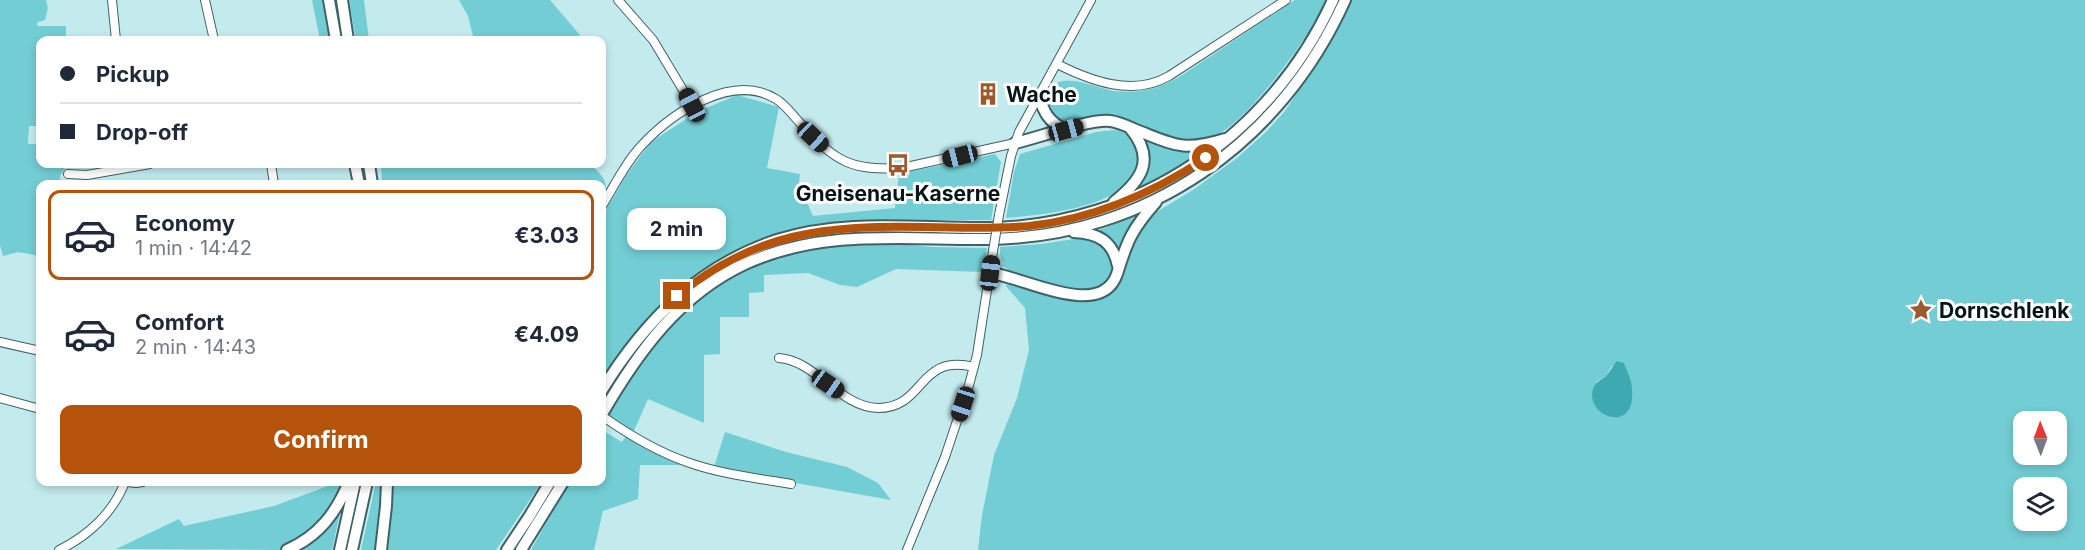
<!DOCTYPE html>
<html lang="en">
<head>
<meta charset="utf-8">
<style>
	body { margin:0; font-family:Inter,sans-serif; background:#f2f2f3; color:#1f2937; height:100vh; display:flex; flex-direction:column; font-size:22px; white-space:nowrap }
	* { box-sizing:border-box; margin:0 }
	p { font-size:20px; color:#747a83 }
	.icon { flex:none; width:33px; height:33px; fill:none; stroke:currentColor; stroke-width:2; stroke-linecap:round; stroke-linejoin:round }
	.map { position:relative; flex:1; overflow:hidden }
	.side { position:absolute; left:36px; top:180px; width:570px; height:306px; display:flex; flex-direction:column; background:#fff; border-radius:12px; box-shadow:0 3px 9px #0003 }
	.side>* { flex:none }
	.top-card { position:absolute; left:36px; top:36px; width:570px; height:132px; border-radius:12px; box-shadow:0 3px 9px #0003; display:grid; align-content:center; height:132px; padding:0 24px; background:#fff }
	.needle { width:39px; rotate:359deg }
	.buttons { position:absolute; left:2013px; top:411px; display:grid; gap:12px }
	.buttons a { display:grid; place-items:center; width:54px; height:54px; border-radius:12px; background:#fff; box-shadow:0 3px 9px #0003; font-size:30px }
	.end { position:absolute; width:27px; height:27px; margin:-14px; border:8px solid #b45309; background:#fff; box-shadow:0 0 0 3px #fff }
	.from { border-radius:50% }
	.bubble { position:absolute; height:42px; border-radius:12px; background:#fff; box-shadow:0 3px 9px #0003; font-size:20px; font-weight:700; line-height:42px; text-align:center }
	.car { position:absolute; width:18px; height:36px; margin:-18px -9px; border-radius:8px; box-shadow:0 0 4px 2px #0007; background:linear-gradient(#222 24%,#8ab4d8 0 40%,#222 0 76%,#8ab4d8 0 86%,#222 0) }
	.top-card b { display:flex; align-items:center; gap:21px; height:57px; font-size:22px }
	.top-card b+b { border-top:2px solid #e0e1e3 }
	.top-card i { width:15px; height:15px; background:#1f2937 }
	ul { padding:10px 0 0; list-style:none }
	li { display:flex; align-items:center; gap:18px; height:90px; margin:0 12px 9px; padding:0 12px; border:3px solid transparent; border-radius:12px }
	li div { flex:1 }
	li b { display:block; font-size:22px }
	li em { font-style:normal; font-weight:700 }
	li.on { border-color:#b45309 }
	li>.icon { width:54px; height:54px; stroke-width:1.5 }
	.primary-button { display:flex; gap:12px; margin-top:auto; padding:12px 24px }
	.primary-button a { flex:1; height:69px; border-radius:12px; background:#b45309; color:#fff; font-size:24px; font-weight:700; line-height:69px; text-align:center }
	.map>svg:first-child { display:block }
</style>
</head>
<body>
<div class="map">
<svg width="2085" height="550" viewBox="0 0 2085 550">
	<rect width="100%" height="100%" fill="#c3ebee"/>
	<path fill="#72ced4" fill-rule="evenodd" d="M0,0h46l2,8 -3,12 -7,2 -1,4h29v14h-26v86h-11l-1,18h12v20h24l1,4 -5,8 1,8h-21v72l-22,-4 -15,4 -3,-11z
		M312,0h10l7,40h-9z
		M349,0h15l5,40h-13z
		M459,0h91l30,35 -7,5h-99l-6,-24z
		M1295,0h32c-16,35 -77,119 -112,136 -11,6 -32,7 -45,5 -17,-3 -35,-20 -53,-24 -22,-5 -46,10 -63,1l-8,-14c2,-40 46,-17 68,-13 10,1 21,1 32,-1 25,-4 47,-23 68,-36 27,-18 54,-36 81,-54z
		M1350,0h735v550h-1107l4,-35 12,-60 23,-57 12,-48 -4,-42 -20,-23 10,-1 68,17 13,-2 12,-7 20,-46 20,-29 45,-27 44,-32 29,-26 19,-21 50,-77zM1624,363l2,8 -13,47 -14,-8 -3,-28 10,-6 6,-10zM2024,422h32v32h-32zM2024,488h32v32h-32z
		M737,95l42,12 -12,61 33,6 -1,10 14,32 82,-8 4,-34 96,-20 6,8 -10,58c-42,0 -83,0 -124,1 -17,1 -34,1 -50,3 -95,14 -167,79 -215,157v-164l25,-43 24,-32 46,-30z
		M1115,130c12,2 19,8 22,20 13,56 -94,65 -131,68l8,-46 6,-18 76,-22z
		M1141,137l34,12h25l3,4 -62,37 -2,-6z
		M381,164h208c13,10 22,19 13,35v-15h-220z
		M1138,216l-20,33 -22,-18z
		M1086,237l19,8 8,20c-1,10 -6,22 -17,25 -19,4 -81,-11 -94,-25l2,-1 -4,-9v-8l42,-3z
		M878,242l54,5 55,1 -2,18 -3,6 -86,-3 -39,18 -17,-2 -32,-12 -44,2v17l-15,1v24h-29v37l-16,1v68l-56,-24 -15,34 -27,-17c19,-31 39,-62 62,-90 5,-7 13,-12 20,-18 37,-31 82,-55 130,-62 20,-2 40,-3 60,-4z
		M604,420l3,1 -5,9 20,12 4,-6 55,25 -1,4h-40l-2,34 -35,12 -9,39h-63l38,-68h33v-57z
		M725,432l61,20 61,15 31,16 13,17 -168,-30 -9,-3z
		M376,482h7l-7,68h-15z
		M391,482h151l-46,68h-113z
		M336,483l7,6 -20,32 -28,22 -15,7 -164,-1 63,-30 5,7 90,-20z
		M340,513l-8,37h-38z"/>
	<path fill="#3ea9b0" d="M1617,361l7,2c3,9 8,17 8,27 4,45 -47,27 -39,-1 3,-8 7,-8 13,-13 4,-4 7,-11 11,-15z"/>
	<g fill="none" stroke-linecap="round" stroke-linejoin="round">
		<g stroke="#3e6265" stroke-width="10">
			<path id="minor" d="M112,0l4,40
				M205,0l9,40
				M618,0l35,40 39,65
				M1057,64c34,17 76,33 112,12l117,-76
				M271,164l3,20
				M68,174l19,1 63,-11
				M602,206c12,-20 24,-44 40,-61 30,-32 90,-73 134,-46 10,6 18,18 26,26 34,37 49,46 100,43l113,-25
				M999,215l12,-59 8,-24 72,-132
				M0,342l40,9
				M779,358c38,3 60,49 99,50 48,0 39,-55 96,-41
				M0,398l40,11
				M605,418c26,18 53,34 82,44 33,12 69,16 104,22
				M127,482l9,1 7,-1
				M59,550c29,-14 54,-37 66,-68
				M907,550l38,-93 24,-72 8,-30 16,-104"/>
		</g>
		<g stroke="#3e6265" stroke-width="14">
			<path id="highway" d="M329,0l7,40
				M342,0l6,40
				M1038,95c6,17 10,27 28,35
				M1015,143c22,-5 74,-24 95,-22 9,1 17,5 26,9 39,15 47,22 89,9
				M355,164l4,20
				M369,164l3,20
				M1114,202c28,-22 42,-43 16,-74
				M1074,232c24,1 39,9 44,34
				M990,273c32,3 111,48 127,1 10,-33 15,-45 39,-72
				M602,390c42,-68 96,-124 175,-150 68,-22 142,-11 212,-12 149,-2 283,-93 344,-228
				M602,414c36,-62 77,-119 143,-150 78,-36 161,-24 244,-25 158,-2 292,-96 356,-239
				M287,550c32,-14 49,-37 62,-68
				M340,550l15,-68
				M352,550l15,-68
				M381,550l5,-44 1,-24
				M507,550l22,-33 21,-35
				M521,550l42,-68"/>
		</g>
		<use href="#minor" stroke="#fff" stroke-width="8"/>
		<use href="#highway" stroke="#fff" stroke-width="10"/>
		<g stroke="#3e6265" stroke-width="10" stroke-linecap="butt">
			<path id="minor-bridge" d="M993,251l6,-36"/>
		</g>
		<use href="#minor-bridge" stroke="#fff" stroke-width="8"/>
	</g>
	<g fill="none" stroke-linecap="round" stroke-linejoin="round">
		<path stroke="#b45309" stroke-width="8" d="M677,296c78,-64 150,-71 247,-69 35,1 70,2 105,-1 64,-7 124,-33 177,-68"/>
	</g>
	<defs>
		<g id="building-bare" transform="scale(1.8)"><path d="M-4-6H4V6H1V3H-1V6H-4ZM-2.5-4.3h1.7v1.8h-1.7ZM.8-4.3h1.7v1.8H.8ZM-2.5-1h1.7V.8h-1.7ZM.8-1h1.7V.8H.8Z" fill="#9d582b" stroke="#fff" stroke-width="2.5" paint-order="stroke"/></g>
		<g id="bus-bare" transform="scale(1.8)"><path d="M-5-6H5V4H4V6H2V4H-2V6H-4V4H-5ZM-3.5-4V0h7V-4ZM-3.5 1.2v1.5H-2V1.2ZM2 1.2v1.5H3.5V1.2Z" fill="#9d582b" stroke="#fff" stroke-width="2.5" paint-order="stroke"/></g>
		<g id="sight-bare" transform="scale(1.8)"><path d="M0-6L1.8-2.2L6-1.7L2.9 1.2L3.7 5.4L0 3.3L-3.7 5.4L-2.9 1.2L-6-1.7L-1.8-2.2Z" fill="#9d582b" stroke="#fff" stroke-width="2.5" paint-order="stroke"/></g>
	</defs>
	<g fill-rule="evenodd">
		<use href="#building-bare" x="988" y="94"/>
		<use href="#bus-bare" x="898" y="165"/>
		<use href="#sight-bare" x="1921" y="310"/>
	</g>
	<g text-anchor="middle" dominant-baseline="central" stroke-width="6" stroke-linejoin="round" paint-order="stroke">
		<g font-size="21" font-weight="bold" fill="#061516" stroke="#fff" text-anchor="start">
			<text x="1006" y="94">Wache</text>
			<text x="898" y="193" text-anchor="middle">Gneisenau-Kaserne</text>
			<text x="1939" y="310">Dornschlenk</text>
		</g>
	</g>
</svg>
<div class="buttons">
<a><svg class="needle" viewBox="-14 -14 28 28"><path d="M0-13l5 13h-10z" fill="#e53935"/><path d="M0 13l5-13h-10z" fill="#747a83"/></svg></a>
<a><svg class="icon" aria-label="layers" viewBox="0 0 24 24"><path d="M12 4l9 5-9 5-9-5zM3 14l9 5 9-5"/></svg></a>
</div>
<i class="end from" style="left:1206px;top:158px"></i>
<i class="end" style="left:677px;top:296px"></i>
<div class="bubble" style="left:627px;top:208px;width:99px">2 min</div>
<i class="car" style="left:692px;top:105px;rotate:332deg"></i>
<i class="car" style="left:1066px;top:130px;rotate:75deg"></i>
<i class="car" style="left:813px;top:137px;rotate:133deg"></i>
<i class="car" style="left:960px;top:156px;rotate:256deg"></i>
<i class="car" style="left:990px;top:273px;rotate:7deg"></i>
<i class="car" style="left:828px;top:384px;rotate:125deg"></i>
<i class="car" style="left:963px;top:404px;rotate:198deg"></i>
<div class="top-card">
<b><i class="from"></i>Pickup</b>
<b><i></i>Drop-off</b>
</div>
<section class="side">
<ul>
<li class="on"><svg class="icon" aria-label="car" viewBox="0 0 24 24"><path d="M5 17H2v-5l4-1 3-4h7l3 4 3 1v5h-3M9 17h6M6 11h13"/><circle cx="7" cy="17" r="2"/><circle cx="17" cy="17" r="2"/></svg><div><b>Economy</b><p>1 min · 14:42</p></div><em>€3.03</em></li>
<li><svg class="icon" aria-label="car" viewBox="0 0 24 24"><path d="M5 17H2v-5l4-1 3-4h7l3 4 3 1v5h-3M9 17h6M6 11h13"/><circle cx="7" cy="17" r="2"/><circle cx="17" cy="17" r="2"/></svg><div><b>Comfort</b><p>2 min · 14:43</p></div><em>€4.09</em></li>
</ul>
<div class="primary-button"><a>Confirm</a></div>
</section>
</div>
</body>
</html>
